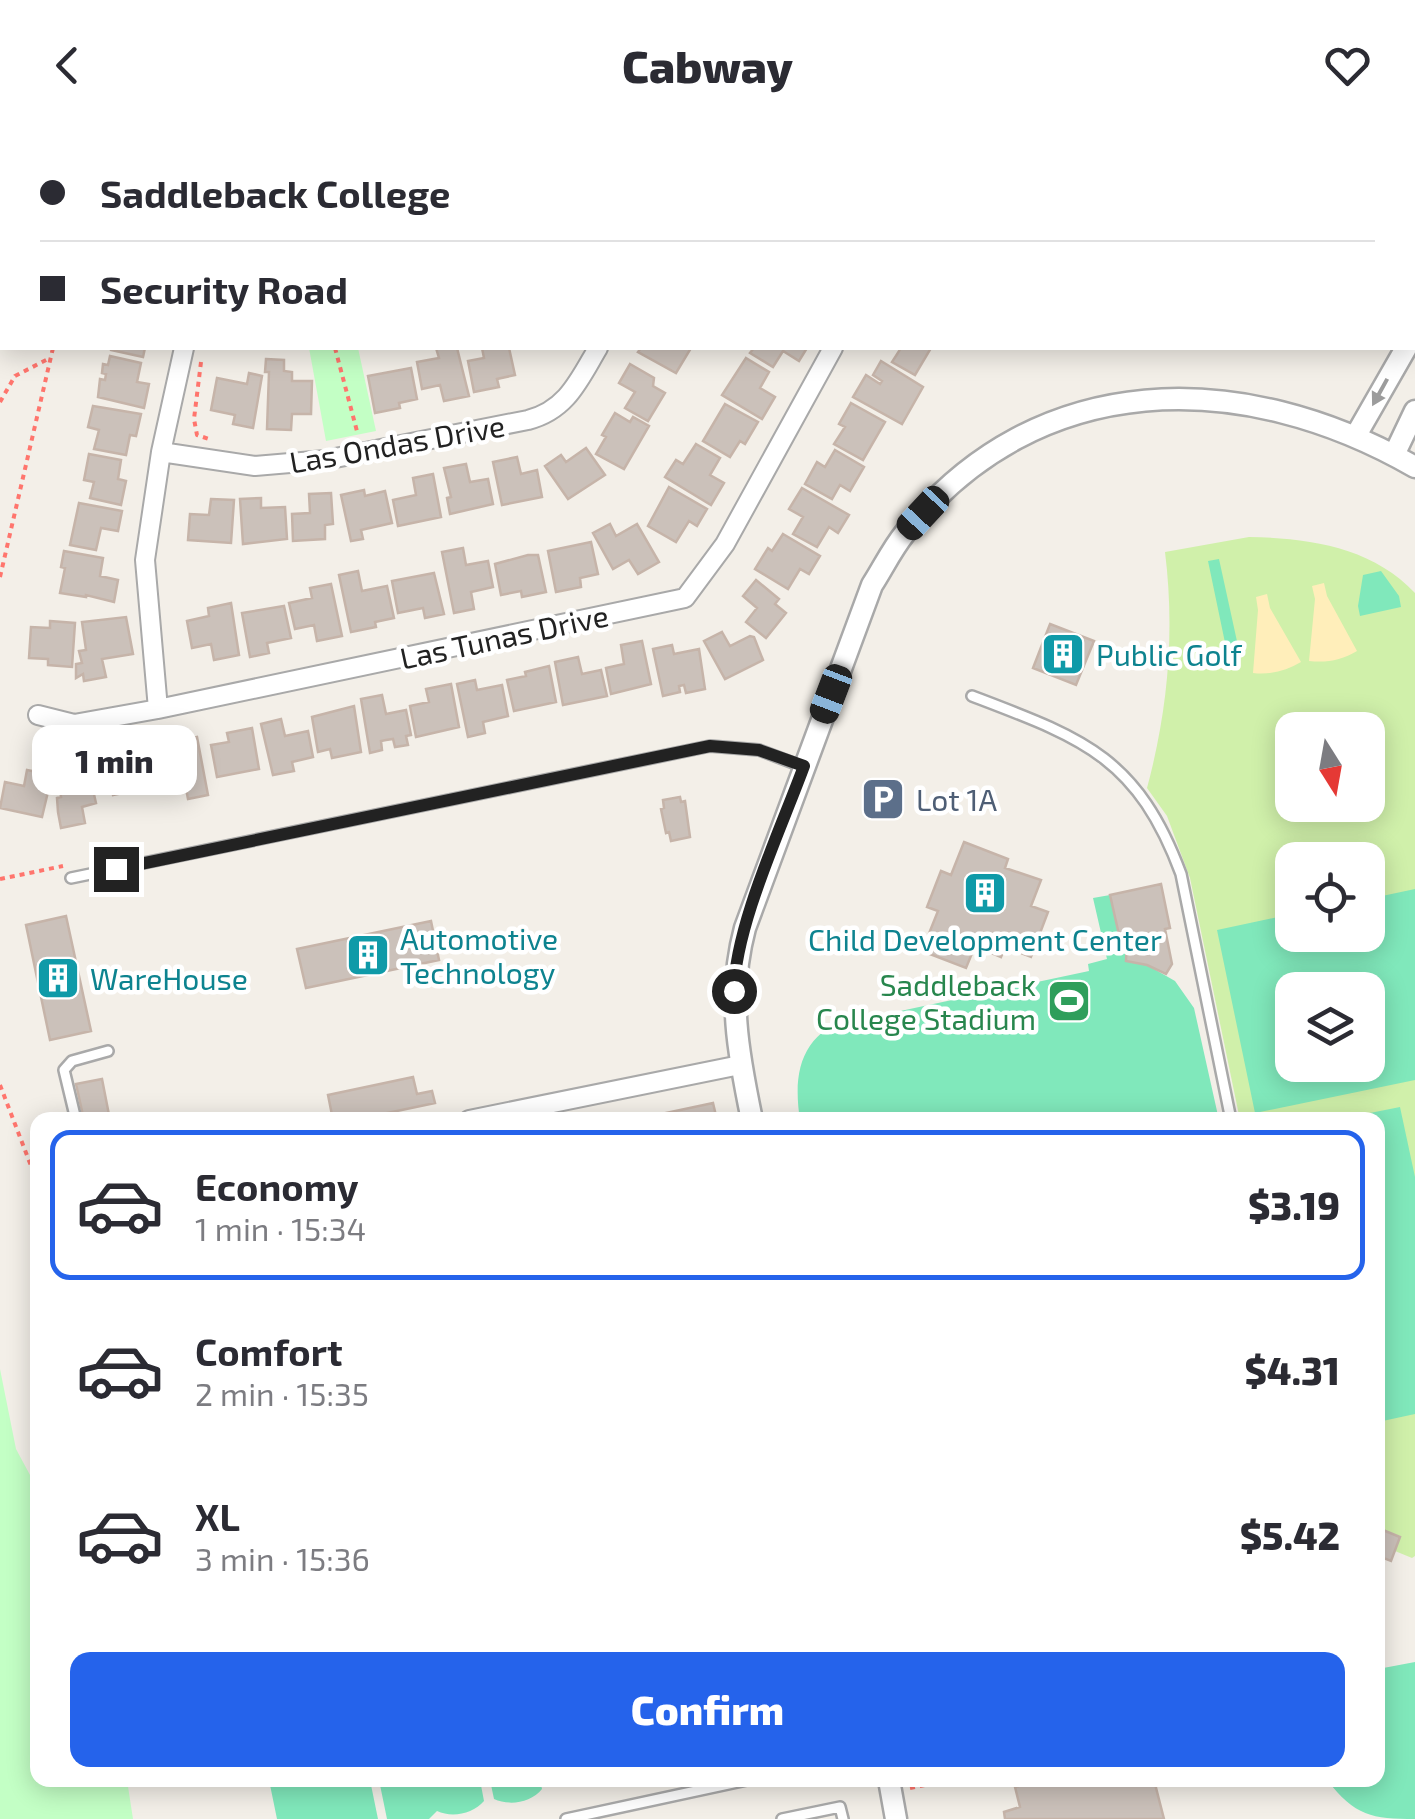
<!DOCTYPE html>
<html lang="en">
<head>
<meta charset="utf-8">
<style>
	body { margin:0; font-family:"Exo 2",sans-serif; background:#f2f2f3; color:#2b2b33; height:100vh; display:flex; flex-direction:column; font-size:38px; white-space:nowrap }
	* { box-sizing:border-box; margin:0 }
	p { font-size:32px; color:#7c7c81 }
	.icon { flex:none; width:55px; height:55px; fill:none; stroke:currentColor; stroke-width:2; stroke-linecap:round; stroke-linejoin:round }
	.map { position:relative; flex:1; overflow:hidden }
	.details { position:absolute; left:30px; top:982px; width:1355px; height:675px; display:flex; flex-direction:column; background:#fff; border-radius:20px; box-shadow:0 5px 25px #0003 }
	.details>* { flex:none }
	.guide { position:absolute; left:0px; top:0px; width:1415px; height:220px; box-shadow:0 5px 25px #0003; display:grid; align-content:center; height:220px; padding:0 40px; background:#fff }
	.needle { width:65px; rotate:169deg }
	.controls { position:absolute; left:1275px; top:582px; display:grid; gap:20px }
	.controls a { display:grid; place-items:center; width:110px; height:110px; border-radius:20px; background:#fff; box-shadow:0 5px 25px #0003; font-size:50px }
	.end { position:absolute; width:45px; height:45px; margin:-22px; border:12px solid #222; background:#fff; box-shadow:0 0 0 5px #fff }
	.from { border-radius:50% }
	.bubble { position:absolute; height:70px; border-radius:20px; background:#fff; box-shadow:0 5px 25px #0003; font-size:32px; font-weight:800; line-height:70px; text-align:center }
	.car { position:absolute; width:30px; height:60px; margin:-30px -15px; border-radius:12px; box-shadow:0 0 8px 2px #0007; background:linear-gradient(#222 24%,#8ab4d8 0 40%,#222 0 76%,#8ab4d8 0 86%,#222 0) }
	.guide b { display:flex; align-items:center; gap:35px; height:95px; font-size:38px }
	.guide b+b { border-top:2px solid #e1e1e2 }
	.guide i { width:25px; height:25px; background:#2b2b33 }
	ul { padding:18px 0 0; list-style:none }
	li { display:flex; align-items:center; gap:30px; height:150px; margin:0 20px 15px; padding:0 20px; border:5px solid transparent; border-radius:20px }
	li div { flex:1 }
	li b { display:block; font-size:38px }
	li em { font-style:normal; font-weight:800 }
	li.on { border-color:#2563eb }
	li>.icon { width:90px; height:90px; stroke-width:1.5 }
	.primary-button { display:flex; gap:20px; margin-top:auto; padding:20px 40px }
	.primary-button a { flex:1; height:115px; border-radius:20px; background:#2563eb; color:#fff; font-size:40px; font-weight:800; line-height:115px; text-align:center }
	header { display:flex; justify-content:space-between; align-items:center; height:130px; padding:0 40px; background:#fff; font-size:45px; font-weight:800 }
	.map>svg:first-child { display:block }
</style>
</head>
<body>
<header><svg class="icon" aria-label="back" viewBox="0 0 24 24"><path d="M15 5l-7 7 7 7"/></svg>Cabway<svg class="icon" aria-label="heart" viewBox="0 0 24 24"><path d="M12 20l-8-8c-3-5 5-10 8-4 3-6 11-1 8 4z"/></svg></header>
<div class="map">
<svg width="1415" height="1689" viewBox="0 0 1415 1689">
	<rect width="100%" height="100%" fill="#f3efe8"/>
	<path fill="#d0f0aa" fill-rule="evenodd" d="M1249,407c60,1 123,10 166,56v963l-3,2 -17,-7 5,-15 -22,-8v-408h-138l-50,-242 -23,-62 -20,-28c21,-78 28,-156 18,-236zM1292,600h76v75h-76zM1292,730h76v75h-76zM1292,860h76v75h-76z"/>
	<path fill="#ffeeba" d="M1324,453l3,13 30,55c-15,9 -30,12 -48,10l6,-62 -3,-13z
		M1267,464l3,14 31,54c-15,9 -31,13 -48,11l5,-63 -2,-13z"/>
	<path fill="#c3ffc5" d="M309,218h49l18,83 -50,10z
		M0,1239l16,80 21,39 1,292h89l6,39h-133z"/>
	<path fill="#80e8bb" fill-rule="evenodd" d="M1219,429l21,96 -12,2 -20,-96z
		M1381,441l18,25 2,11 -41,9 -2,-10 5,-31z
		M1415,759v191l-160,33 -38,-183 75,-16v21h76v-36zM1292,860h76v75h-76z
		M1110,765l10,44 7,-1 20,27 28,16 19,27 25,112h-419c-8,-52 3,-88 56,-105l2,5 231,-49 -1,-7 19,-5 -14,-61z
		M1400,977l15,70v237l-37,8v-302h-43z
		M1415,1532v157c-43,0 -60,-3 -88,-39h51v-111z
		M269,1650h101l8,39h-101z
		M379,1650h101l4,21c-11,13 -32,17 -47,10l-8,8h-42z
		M490,1650h50l2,9c-11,14 -33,17 -48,10z"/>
	<path fill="#cbc1ba" stroke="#c6b4a9" stroke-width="2.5" d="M111,218h34l-2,9 -32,-7z
		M436,218h21l12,48 -25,5 -4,-16 -18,4 -5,-27 22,-4z
		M482,218h27l6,27 -18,4 2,8 -25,5 -6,-31 16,-3z
		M641,218h50l-15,25 -38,-21z
		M754,218h53l-8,13 -16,-10 -10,16 -23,-14z
		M901,218h30l-16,27 -23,-13z
		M110,226l31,7 -4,19 12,2 -5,24 -46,-11 2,-18 5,1 1,-6 -4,-1 1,-9 5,1z
		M746,228l23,14 -9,16 15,9 -13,22 -40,-24z
		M266,229l18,1v11l8,1v9h20l-1,33h-19l-1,16 -24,-1 2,-57h-4z
		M881,231l42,26 -21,37 -49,-27 13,-22 14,9 2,-3 -9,-6z
		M630,234l24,14 -1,8 12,7 -17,28 -23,-13 10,-16 -16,-9z
		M411,238l6,31 -18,4 1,5 -25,5 -7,-37z
		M249,243l13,3 -9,52 -20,-4 2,-9 -24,-5 6,-32 30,6z
		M851,273l34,19 -22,38 -29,-16 11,-17 -6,-3z
		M725,274l33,18 -13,22 -5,-3 -10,16 -27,-16z
		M93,276l48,8 -5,22 -6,-1 -4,20 -32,-6 5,-19 -11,-3z
		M615,283l15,9 3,-5 16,9 -25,43 -28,-15 10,-17 -4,-2z
		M696,314l24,14 -10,17 14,8 -13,22 -46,-28 11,-17 7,4z
		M586,318l19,27 -37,24 -23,-33 16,-11 5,7z
		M835,320l29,17 -14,24 -10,-6 -8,14 -27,-15 12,-22 8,5z
		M89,324l32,6 -3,19 8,2 -5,24 -31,-7 4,-16 -10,-2z
		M517,327l4,17 16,-4 5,27 -40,8 -9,-43z
		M466,334l4,18 18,-3 5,25 -43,10 -3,-16 4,-1 -7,-29z
		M433,344l8,43 -43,9 -5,-26 23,-5 -3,-17z
		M669,357l38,22 -10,17 -8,-5 -13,21 -28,-16z
		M802,358l47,27 -11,18 -9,-6 -12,20 -24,-13 10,-17 -14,-8z
		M364,360l1,6 20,-5 7,32 -31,7 2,9 -12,2 -10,-46z
		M331,363l2,31 -8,1v14l-32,2 -1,-27 18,-1 -1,-19z
		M261,368v10l24,-1 2,32 -44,5 -3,-45z
		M211,369l23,1 -3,43 -43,-3 2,-26 19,1z
		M79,373l43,8 -4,20 -17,-3 -5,22 -26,-5z
		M610,394l6,12 21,-12 22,38 -21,12 -9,-14 -16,9 -20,-36z
		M783,404l37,22 -11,18 -9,-5 -12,20 -33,-20 13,-21 4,3z
		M591,412l7,32 -18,4 1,9 -25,5 -8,-41z
		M463,418l3,17 22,-4 5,26 -22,5 3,17 -20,4 -12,-61z
		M64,421l39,7 -3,18 18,4 -4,22 -28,-7v2l-26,-4 5,-25 -4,-1z
		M528,425h10l8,37 -24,5 -1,-6 -20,4 -6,-31z
		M358,441l4,20 25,-5 7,32 -19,4 1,5 -25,5 -12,-57z
		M434,443l10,41 -19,4 -2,-10 -25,5 -6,-32z
		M756,450l23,19 -4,5 11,9 -20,25 -20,-16 11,-14 -14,-12z
		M331,454l11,52 -25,5 -3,-16 -19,4 -6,-26 23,-5 -2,-10z
		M231,473l8,52 -25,5 -3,-16 -19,4 -5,-27 22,-5 -1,-8z
		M284,476l7,32 -24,5 2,10 -19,4 -8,-44z
		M126,487l7,37 -31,5 4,18 -22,4 -1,-7 -7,4v-14l6,-1 -3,-12 7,-1 -4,-28z
		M50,491l25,2 -3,44 -24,-2v-6l-19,-1 2,-31 19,1z
		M1050,494l44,17 -18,44 -43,-17z
		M722,502l8,14 20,-10 4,1 9,23 -38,19 -21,-38z
		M642,511l9,43 -40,10 -5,-26 18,-4 -3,-19z
		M672,515l2,9 25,-5 6,40 -19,4 -2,-8 -5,1 1,6 -17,4 -10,-47z
		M578,527l4,17 19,-4 6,26 -44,9 -8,-43z
		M549,536l7,36 -42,9 -7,-31 19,-4 -1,-4z
		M475,550l2,10 25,-5 6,31 -25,6 2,11 -17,4 -11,-53z
		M451,554l8,43 -43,10 -6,-31 19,-4 -3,-13z
		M382,565l4,19 20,-4 5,25 -5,1 2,9 -13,2 -2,-8 -7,1 -5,1 1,9 -12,3 -9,-54z
		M354,576l7,46 -29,6 -2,-9 -12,3 -6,-35z
		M281,589l4,17 23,-5 5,26 -21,5 2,9 -21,4 -12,-51z
		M252,598l7,41 -42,8 -6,-32 18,-3 -2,-9z
		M197,607l11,58 -20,4 -3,-16 -22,6 -6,-27 19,-4 -4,-16z
		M130,624l1,4 18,-3 7,31 -43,9 -8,-36z
		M95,629l6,30 -8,1 3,13 -14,4 3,16 -24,5 -3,-16 -1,-14 4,-1 -2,-17 18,-3 -3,-14z
		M27,640l25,5 -10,42 -42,-9 5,-26 19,4z
		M680,667l1,5 4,-1 5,36 -19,4 -2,-9 -3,1 -5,-24 3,-1 -1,-8z
		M964,712l44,17 -3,9 36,12 -10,26 17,6 -17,45 -26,-10 -4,10 -26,-11 -9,22 -44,-17 16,-40 -11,-4 14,-36 10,4z
		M1161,754l9,44 -5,1 7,35 -6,10 -19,-9 -21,-4 1,-23 -7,1 -10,-44z
		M66,786l25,115 -41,9 -24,-115z
		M431,791l8,39 -133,28 -9,-39z
		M413,947l4,17 15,-3 3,12 -81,17h-21l-5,-25z
		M102,949l8,41h-26l-8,-36z
		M713,973l4,17h-70v-3z
		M1378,1398l22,9 -9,24 -13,-5z
		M1043,1650h111l10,39h-159l-1,-7 16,-5 -5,-20z"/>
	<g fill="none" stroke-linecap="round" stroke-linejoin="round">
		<g stroke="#a9a9a9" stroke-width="14">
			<path id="service" d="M972,566c110,42 165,60 209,178l50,246
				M71,748l639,-132 49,4 45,17
				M76,990l-12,-50 8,-9 36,-10
				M566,1689l181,-39
				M782,1689l58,-12 3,12"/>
		</g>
		<g stroke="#a9a9a9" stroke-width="22">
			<path id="minor" d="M621,0l2,2
				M997,0l4,2
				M232,2v-2
				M729,2l1,-2
				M980,2l2,-2
				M161,322l94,14 70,-6 203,-40c39,-10 51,-40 70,-72
				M158,579l-13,-149 16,-108 23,-104
				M38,585l36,9 84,-15 527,-111 40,-54 108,-196
				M469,990l271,-55"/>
		</g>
		<g stroke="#a9a9a9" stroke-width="25">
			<path id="tertiary" d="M1327,0l5,2
				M1412,43l3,2
				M1355,307l51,-89
				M1394,325l21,-44
				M752,990c-14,-67 -25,-125 -7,-192l127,-343c11,-17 20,-36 33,-52 132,-166 338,-165 510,-66
				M889,1650l7,39"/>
		</g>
		<path stroke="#ff756d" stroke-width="4" stroke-dasharray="5 5" stroke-linecap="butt" d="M438,0l3,2
			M90,2v-2
			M0,58l2,1
			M0,96v35
			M0,217l2,-4
			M335,218l23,87
			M201,232l-7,57 3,16 12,4
			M0,272l15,-26 35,-18
			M0,447l53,-229
			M0,749l63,-13
			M0,955l38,99
			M910,1658l40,-8"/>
		<use href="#service" stroke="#fff" stroke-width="9"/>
		<use href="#minor" stroke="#fff" stroke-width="18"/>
		<use href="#tertiary" stroke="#fff" stroke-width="20"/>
	</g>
	<defs><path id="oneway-solid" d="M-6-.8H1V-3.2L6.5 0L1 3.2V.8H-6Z" transform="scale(2.5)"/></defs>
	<use fill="#9c9c9c" href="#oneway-solid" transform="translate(1380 262) rotate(119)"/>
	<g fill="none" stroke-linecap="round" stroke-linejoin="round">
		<path stroke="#222" stroke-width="12" d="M116,739l594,-123 49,4 45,16c-23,63 -69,160 -70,225"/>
	</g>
	<defs>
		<g id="building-square" transform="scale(2.25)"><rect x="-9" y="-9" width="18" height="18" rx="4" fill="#0f9aa8" stroke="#fff"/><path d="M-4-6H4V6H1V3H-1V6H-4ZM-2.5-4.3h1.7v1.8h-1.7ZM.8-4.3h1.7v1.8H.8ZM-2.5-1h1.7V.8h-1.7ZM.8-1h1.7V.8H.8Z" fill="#fff"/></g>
		<g id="parking-square" transform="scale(2.25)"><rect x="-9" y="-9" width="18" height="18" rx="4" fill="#5c6f8a" stroke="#fff"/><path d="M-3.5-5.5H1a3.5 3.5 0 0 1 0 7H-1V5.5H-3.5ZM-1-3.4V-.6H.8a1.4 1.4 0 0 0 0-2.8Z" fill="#fff"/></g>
		<g id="stadium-square" transform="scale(2.25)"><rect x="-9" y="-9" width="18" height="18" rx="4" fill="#2e9e5b" stroke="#fff"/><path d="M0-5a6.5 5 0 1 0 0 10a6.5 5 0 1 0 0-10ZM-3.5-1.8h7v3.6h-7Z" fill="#fff"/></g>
	</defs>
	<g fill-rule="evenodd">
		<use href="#building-square" x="1063" y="524"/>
		<use href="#parking-square" x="883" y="669"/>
		<use href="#building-square" x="985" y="763"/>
		<use href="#building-square" x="368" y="825"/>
		<use href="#building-square" x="58" y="848"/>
		<use href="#stadium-square" x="1069" y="871"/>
	</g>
	<g text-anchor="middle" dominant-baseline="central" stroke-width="9" stroke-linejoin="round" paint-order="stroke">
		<g font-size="30" fill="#222" stroke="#fff">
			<text transform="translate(397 313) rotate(-10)">Las Ondas Drive</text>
			<text transform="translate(504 506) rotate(-12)">Las Tunas Drive</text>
		</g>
		<g font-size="30" fill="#0d838f" stroke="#fff" text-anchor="start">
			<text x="1096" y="524">Public Golf</text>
			<text x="400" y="808">Automotive<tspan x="400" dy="34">Technology</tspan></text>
			<text x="985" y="809" text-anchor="middle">Child Development Center</text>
			<text x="90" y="848">WareHouse</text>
		</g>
		<g font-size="30" fill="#4e5e75" stroke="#fff" text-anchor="start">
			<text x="916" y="669">Lot 1A</text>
		</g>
		<g font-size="30" fill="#27864d" stroke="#fff" text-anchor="end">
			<text x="1036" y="854">Saddleback<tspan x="1036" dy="34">College Stadium</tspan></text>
		</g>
	</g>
</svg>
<div class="controls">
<a><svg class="needle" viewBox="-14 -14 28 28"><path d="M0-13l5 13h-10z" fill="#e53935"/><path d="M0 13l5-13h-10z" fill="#7c7c81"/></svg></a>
<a><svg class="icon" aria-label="locate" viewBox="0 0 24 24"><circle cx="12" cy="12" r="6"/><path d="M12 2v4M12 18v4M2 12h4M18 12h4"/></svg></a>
<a><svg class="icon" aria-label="layers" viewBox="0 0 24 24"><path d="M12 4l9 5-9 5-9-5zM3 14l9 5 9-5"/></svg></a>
</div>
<i class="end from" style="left:734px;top:861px"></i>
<i class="end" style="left:116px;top:739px"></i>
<div class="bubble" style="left:32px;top:595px;width:165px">1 min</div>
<i class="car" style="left:923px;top:383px;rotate:223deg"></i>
<i class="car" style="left:831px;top:564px;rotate:201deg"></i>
<div class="guide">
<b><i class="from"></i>Saddleback College</b>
<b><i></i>Security Road</b>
</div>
<section class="details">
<ul>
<li class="on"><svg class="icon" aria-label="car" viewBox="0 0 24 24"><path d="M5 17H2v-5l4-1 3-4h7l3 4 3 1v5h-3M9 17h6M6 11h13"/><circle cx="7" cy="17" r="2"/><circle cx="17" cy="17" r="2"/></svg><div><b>Economy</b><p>1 min · 15:34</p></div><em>$3.19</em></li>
<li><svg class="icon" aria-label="car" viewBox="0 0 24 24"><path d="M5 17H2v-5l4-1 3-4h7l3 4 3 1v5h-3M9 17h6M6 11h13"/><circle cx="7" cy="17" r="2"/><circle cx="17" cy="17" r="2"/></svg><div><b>Comfort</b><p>2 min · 15:35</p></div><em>$4.31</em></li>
<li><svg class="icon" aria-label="car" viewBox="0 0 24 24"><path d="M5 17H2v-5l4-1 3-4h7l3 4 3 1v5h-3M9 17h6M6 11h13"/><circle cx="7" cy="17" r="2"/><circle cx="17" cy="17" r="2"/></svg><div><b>XL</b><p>3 min · 15:36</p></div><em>$5.42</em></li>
</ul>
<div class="primary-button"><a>Confirm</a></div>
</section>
</div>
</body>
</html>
